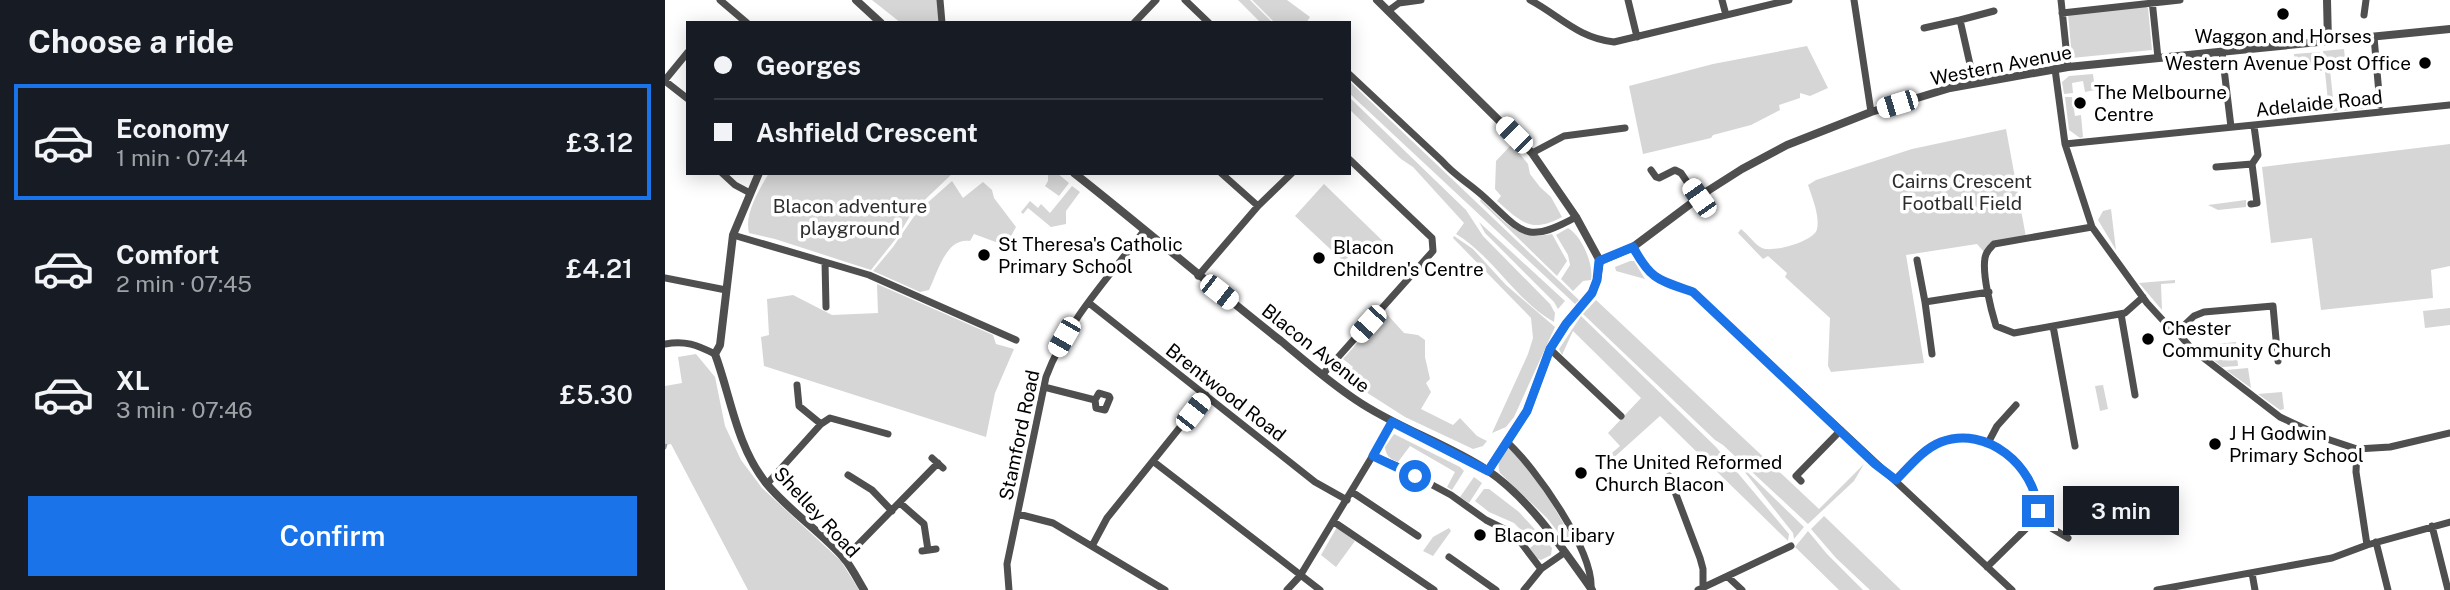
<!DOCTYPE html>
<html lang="en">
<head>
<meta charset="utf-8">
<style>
	body { margin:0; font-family:"Public Sans",sans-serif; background:#20242c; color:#f1f3f6; height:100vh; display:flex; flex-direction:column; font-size:26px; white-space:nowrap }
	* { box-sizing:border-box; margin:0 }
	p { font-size:23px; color:#9ea1a6 }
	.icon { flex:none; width:38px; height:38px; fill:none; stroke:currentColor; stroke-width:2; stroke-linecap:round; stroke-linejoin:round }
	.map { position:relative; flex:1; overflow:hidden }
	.sheet { display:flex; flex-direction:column; background:#171b24; width:665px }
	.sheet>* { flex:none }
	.hud { position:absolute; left:21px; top:21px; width:665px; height:154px; border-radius:0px; box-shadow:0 4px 18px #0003; display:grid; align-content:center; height:154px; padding:0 28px; background:#171b24 }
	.end { position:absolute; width:32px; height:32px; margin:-16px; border:9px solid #1a73e8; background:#fff; box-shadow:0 0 0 4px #fff }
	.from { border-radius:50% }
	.bubble { position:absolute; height:49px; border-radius:0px; background:#171b24; box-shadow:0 4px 18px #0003; font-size:23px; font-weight:600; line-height:49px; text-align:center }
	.car { position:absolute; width:21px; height:42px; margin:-21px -10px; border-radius:9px; box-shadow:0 0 5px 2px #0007; background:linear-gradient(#fff 24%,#345 0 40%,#fff 0 76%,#345 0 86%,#fff 0) }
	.hud b { display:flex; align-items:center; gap:24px; height:66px; font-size:26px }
	.hud b+b { border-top:2px solid #363941 }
	.hud i { width:18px; height:18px; background:#f1f3f6 }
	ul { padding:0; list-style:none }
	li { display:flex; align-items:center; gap:21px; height:116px; margin:0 14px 10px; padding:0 14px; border:4px solid transparent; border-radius:0px }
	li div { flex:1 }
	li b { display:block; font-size:26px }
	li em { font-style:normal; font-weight:600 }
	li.active { border-color:#1a73e8 }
	li>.icon { width:63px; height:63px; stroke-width:1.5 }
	h2 { padding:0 28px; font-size:32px; line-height:84px }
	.primary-button { display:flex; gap:14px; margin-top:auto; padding:14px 28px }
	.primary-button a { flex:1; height:80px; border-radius:0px; background:#1a73e8; color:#fff; font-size:28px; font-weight:600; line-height:80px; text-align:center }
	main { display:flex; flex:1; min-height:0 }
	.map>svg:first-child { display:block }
</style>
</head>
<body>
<main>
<section class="sheet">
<h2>Choose a ride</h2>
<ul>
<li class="active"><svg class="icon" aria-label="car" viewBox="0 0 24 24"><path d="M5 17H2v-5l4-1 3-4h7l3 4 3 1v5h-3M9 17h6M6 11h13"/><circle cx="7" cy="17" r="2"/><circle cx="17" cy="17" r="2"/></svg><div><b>Economy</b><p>1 min · 07:44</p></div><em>£3.12</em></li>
<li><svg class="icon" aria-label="car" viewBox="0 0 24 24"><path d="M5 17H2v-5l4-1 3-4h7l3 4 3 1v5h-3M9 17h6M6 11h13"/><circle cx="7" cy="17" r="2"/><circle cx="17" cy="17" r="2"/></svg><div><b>Comfort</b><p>2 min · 07:45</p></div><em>£4.21</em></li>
<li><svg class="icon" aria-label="car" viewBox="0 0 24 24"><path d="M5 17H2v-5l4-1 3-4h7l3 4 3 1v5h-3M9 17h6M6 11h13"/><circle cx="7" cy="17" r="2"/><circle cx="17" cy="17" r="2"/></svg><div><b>XL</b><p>3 min · 07:46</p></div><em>£5.30</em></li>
</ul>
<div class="primary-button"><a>Confirm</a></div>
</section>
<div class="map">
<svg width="1785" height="590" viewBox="0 0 1785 590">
	<rect width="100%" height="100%" fill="#fff"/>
	<path fill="#d6d6d6" d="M207,0h65l2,23h-38z
		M573,0h12l23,23h-12z
		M587,0h35l23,17 -4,6h-31z
		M1479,6l4,2 4,42 -80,8 -4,-44z
		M1142,46l21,42 -18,8 -10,-3v5l-21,7 1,5 -29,15 -38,10 -2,3 -68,16 -14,-68 84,-22z
		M1679,49l1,9 -16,2 5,48 35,-3v3l-40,4 -6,-61z
		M1655,52l2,19h-4l-1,-7 -22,2 -1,-12z
		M1428,74l2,16 -10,2 -2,-11 -11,2 1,10 -9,1 -2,-12 7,-6z
		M684,81l230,219 -4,4 -226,-211z
		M1659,96l1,16 -46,5 -1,-6 40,-4 -1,-10z
		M684,97l117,113 17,26 67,68 5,9 -1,9c-38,-21 -60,-65 -98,-88l8,-11 -51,-56 -12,-8 -52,-50z
		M1400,97h7l3,19 6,-1 2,22 -3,1 -11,-8z
		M1341,129l20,108 -32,6 -9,10 -8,-9 -71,11 18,108 -93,9 -3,-6 2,-48 -45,-41 2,-4 -19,-17 -5,3 -25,-26 3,-4c7,5 14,16 21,19 11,5 53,-7 55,-19 3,-13 -5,-32 -9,-44l8,-5 96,-31z
		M847,144l16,20 2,10 10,13 11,10 11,20c-32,17 -40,5 -65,-16l4,-5 -6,-7 1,-28z
		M1785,144v122l-19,4 2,28 -112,12 -9,-72 -41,5 -9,-76z
		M104,173h184l-40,38 -15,25 -27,34 -96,-31 -26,-6c-5,-19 10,-43 20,-60z
		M383,173h9l12,10 -10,13 -14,-10 3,-5z
		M287,181l11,17 20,-16 9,8 2,8 22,29 -6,11 -9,6 -27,-10 -4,7c-24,-4 -32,31 -41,49l-9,2 -47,-21 20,-24 24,-35z
		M659,184l67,65 -7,7 -14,-13 -4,4 -4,-4 -18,19 -49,-46z
		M407,186l8,6 -14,19v13l-15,3 -23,-19 -5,6 -2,-2 9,-11 8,7 3,-4 9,9z
		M816,199c24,23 36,42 71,35l15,27 -10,15 -77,-75z
		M1581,200v7l-28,3 -10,-5z
		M1446,209l5,41 -18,-30 5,-9z
		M814,222l86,79 -7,8 -4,-7 -69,-69z
		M903,228c14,8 26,37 23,52l-8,1 -10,10 -12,-12 9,-14 -2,-10 -12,-20z
		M789,236l19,13 33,36 49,42 -41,90 -8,10 -14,6 36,-79 5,-16 -2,-20 -78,-80z
		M965,261h4l11,18 -29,-8 -1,-4z
		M1510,280v3l-14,1 1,26 -23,-27z
		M212,284l116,51 3,9 18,5 -19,44 -9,44 -222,-71 -3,-29 8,-2 -2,-36 26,-4 39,20 46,-2z
		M931,300l223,209 45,-45 -10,17 -46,43 -85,-79 -8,-5 -132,-126z
		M1785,308v17l-25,3 -2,-17z
		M720,312l19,21 14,2 7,5v17l5,22 -4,4 5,9 -10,17 32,16 7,-7 17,18 10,5 -4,5 -10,3 -68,-32 -61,-39 9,-11 -10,-8z
		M916,316l135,131 73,87 -1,7 -128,-125 -50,45 -4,-3 14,-12 -12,-13 33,-35 -68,-67 -11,24 -3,-6z
		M1571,342l2,24 -16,1 -25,-21z
		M31,354l19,23 10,49 16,34 21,28 79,73 18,29h-111l-77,-146 -5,1 -1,3v-62l17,-3 -4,-26z
		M1583,368l3,20 -25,-18z
		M1438,385l5,24 -8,2 -5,-25z
		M1617,392l2,17 -4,1 -22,-16z
		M729,434l66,33 4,4 -12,19 -5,-3 8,-15 -45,-26 -12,16c-8,-3 -12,-6 -13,-15z
		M842,448c21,9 52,69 65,90l-2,3 -6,-1 -17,-22 -47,-45c-4,-11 1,-16 7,-25z
		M1071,461l68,66 -10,12 -1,-6z
		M809,477l8,6 -13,20 -9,-6z
		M819,489h5l30,23 33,36 -1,7 -10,5 -5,-2 -6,-10 5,-4 -21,-21 -25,-11 -14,-11z
		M1159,516l77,74h-31l-34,-32 -25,-29z
		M672,527l18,14 -19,26 -15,-12z
		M784,528l2,3 -18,25 -10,-5 10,-14z
		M1143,531l19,23 36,36h-24l-44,-43z"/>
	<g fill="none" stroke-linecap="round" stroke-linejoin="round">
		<path stroke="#9d9d9d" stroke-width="2.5" d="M0,448l1,-3"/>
		<path stroke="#4f4f4f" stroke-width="7" d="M55,0l27,23
			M275,0l2,23
			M520,0l24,23
			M865,0c30,16 48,38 84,42l175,-42
			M963,0l9,37
			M1057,0l4,15
			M1189,0l17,112
			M1396,0l7,67
			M1487,0l6,58
			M723,11l11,-8 22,-3
			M1397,13l118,-13
			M1699,15l2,-15
			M469,23l22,-23
			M1259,28l36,-8
			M1709,37l6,68
			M1557,52l9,75
			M1390,69l10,75 27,83 55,76 22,24 8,5 15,17 88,68 47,22 30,10 33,-2 60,-14
			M684,74l93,87c13,15 27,22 41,35 39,35 41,50 93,21
			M0,80l23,-28
			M0,81l23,18
			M1309,82l-14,-62 34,-9
			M1400,144l385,-39
			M867,153l32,-17 61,-8
			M1551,167l36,-3 6,-9 -4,-29
			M986,170l5,7 3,1 16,-8 6,3 17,25
			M57,173l13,12 15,8
			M556,173l37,33
			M1586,204l6,-1 -5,-39
			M1427,227l-98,17c-4,4 -8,7 -9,14 -3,16 6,52 11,68l18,7 111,-20 18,-16
			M68,235l92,27 1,45
			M968,247c18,33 25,33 60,45l319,298
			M1252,260l8,42 64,-10
			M160,262l44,13 147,65
			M533,276l60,-70 34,-33
			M0,278l61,12
			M1260,302l7,52
			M424,303l226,179 32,18
			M1456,314l14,81
			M1388,326l22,120
			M1512,332l17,-16 10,-4 69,-6 5,55
			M0,344c20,-4 32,1 50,10
			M885,349l71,67
			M658,374l110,-123 -1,-13 -83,-79
			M132,385l2,21 22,18
			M379,387l51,13 4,-7 10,3 1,2 -5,12 -9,-2 -1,-8
			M842,442c28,25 87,109 84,147
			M1323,443l9,-17 19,-21
			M1692,449l-1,23 11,73
			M708,456l24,10 54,29 35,25 24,12 9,8 22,29
			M267,458l11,10
			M489,462l166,128
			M183,475l24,15 20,21
			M1004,476l31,82 3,11v17
			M1231,480c13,-13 26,-31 44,-38 46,-18 105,28 96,77l-49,48
			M1136,481l-5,-5 45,-46
			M102,484l54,-60 9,-6 58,16
			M687,492l66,44
			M235,503l24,21 4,26
			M353,514l35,9 112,67
			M1371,519l32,19
			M669,522l100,68
			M1767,526l16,64
			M1711,542l12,48
			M427,546l15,-28 99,-123
			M257,551l14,-2
			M784,557l47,33
			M179,559l94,-96
			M1587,573l3,17
			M1063,577l14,13
			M344,590l-2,-26 39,-187c21,-56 62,-99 98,-146
			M622,590l13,-14 93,-154
			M859,590l17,-21 23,-16
			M1033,590l93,-44
			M1492,590l175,-32 35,-13 83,-23"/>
		<path stroke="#4f4f4f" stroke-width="8" d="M191,0l25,23
			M712,0l155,153 44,64 24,44 -3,19 -5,13 -26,31 -16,25 -23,62 -39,60
			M1662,0l1,42
			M94,173l-26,62 -13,110 -5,9c16,43 21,91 51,129 23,28 54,48 78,75 8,10 14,22 20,32
			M409,173c70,55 137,113 207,168 24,20 49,42 75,59 41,28 90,43 131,70 43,29 76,79 105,120
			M935,261l33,-14 76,-57 33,-21 45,-24 84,-33 79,-24 118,-21 382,-38"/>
	</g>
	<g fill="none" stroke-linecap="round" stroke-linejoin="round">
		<path stroke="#1a73e8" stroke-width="9" d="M750,476l-42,-20 19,-34 96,49 39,-60 23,-62 16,-25 26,-31 5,-13 2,-19 34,-14c18,33 25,33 60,45l182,172 21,16c13,-13 27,-31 45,-38 46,-17 94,24 97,69"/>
	</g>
	<g fill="#000" stroke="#fff" stroke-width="2.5">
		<circle cx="1618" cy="14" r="7"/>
		<circle cx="1760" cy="63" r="7"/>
		<circle cx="1415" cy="103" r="7"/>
		<circle cx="319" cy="255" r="7"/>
		<circle cx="654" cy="258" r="7"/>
		<circle cx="1483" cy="339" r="7"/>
		<circle cx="1550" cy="444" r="7"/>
		<circle cx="916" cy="473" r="7"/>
		<circle cx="815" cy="535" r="7"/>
	</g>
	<g text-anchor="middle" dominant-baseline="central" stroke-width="7" stroke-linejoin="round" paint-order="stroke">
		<g font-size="19" fill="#000" stroke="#fff" text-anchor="start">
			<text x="1618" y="36" text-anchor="middle">Waggon and Horses</text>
			<text x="1746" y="63" text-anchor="end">Western Avenue Post Office</text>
			<text x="1429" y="92">The Melbourne<tspan x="1429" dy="22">Centre</tspan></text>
			<text x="333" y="244">St Theresa's Catholic<tspan x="333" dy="22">Primary School</tspan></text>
			<text x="668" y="247">Blacon<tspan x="668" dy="22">Children's Centre</tspan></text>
			<text x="1497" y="328">Chester<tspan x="1497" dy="22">Community Church</tspan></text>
			<text x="1564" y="433">J H Godwin<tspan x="1564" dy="22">Primary School</tspan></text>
			<text x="930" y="462">The United Reformed<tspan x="930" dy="22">Church Blacon</tspan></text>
			<text x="829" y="535">Blacon Libary</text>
		</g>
		<g font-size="19" fill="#000" stroke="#fff">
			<text transform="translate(1336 65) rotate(-11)">Western Avenue</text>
			<text transform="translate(1654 103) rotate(-6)">Adelaide Road</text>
			<text transform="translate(651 348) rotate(38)">Blacon Avenue</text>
			<text transform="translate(561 392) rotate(38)">Brentwood Road</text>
			<text transform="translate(354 435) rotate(-78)">Stamford Road</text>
			<text transform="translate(152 512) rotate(47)">Shelley Road</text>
		</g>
		<g font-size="19" fill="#2d2d2d" stroke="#fff">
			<text x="1297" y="181">Cairns Crescent<tspan x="1297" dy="22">Football Field</tspan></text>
			<text x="185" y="206">Blacon adventure<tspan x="185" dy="22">playground</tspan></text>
		</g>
	</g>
</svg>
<i class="end from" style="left:750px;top:476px"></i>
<i class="end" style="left:1373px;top:511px"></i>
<div class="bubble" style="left:1398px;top:486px;width:116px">3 min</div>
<i class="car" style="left:1232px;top:104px;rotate:253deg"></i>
<i class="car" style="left:849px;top:135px;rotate:315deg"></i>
<i class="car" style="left:1034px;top:198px;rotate:325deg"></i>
<i class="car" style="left:554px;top:292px;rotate:128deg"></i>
<i class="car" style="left:703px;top:324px;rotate:222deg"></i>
<i class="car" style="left:399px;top:337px;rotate:210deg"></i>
<i class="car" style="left:528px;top:412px;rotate:38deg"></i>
<div class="hud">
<b><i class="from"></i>Georges</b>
<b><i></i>Ashfield Crescent</b>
</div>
</div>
</main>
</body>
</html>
